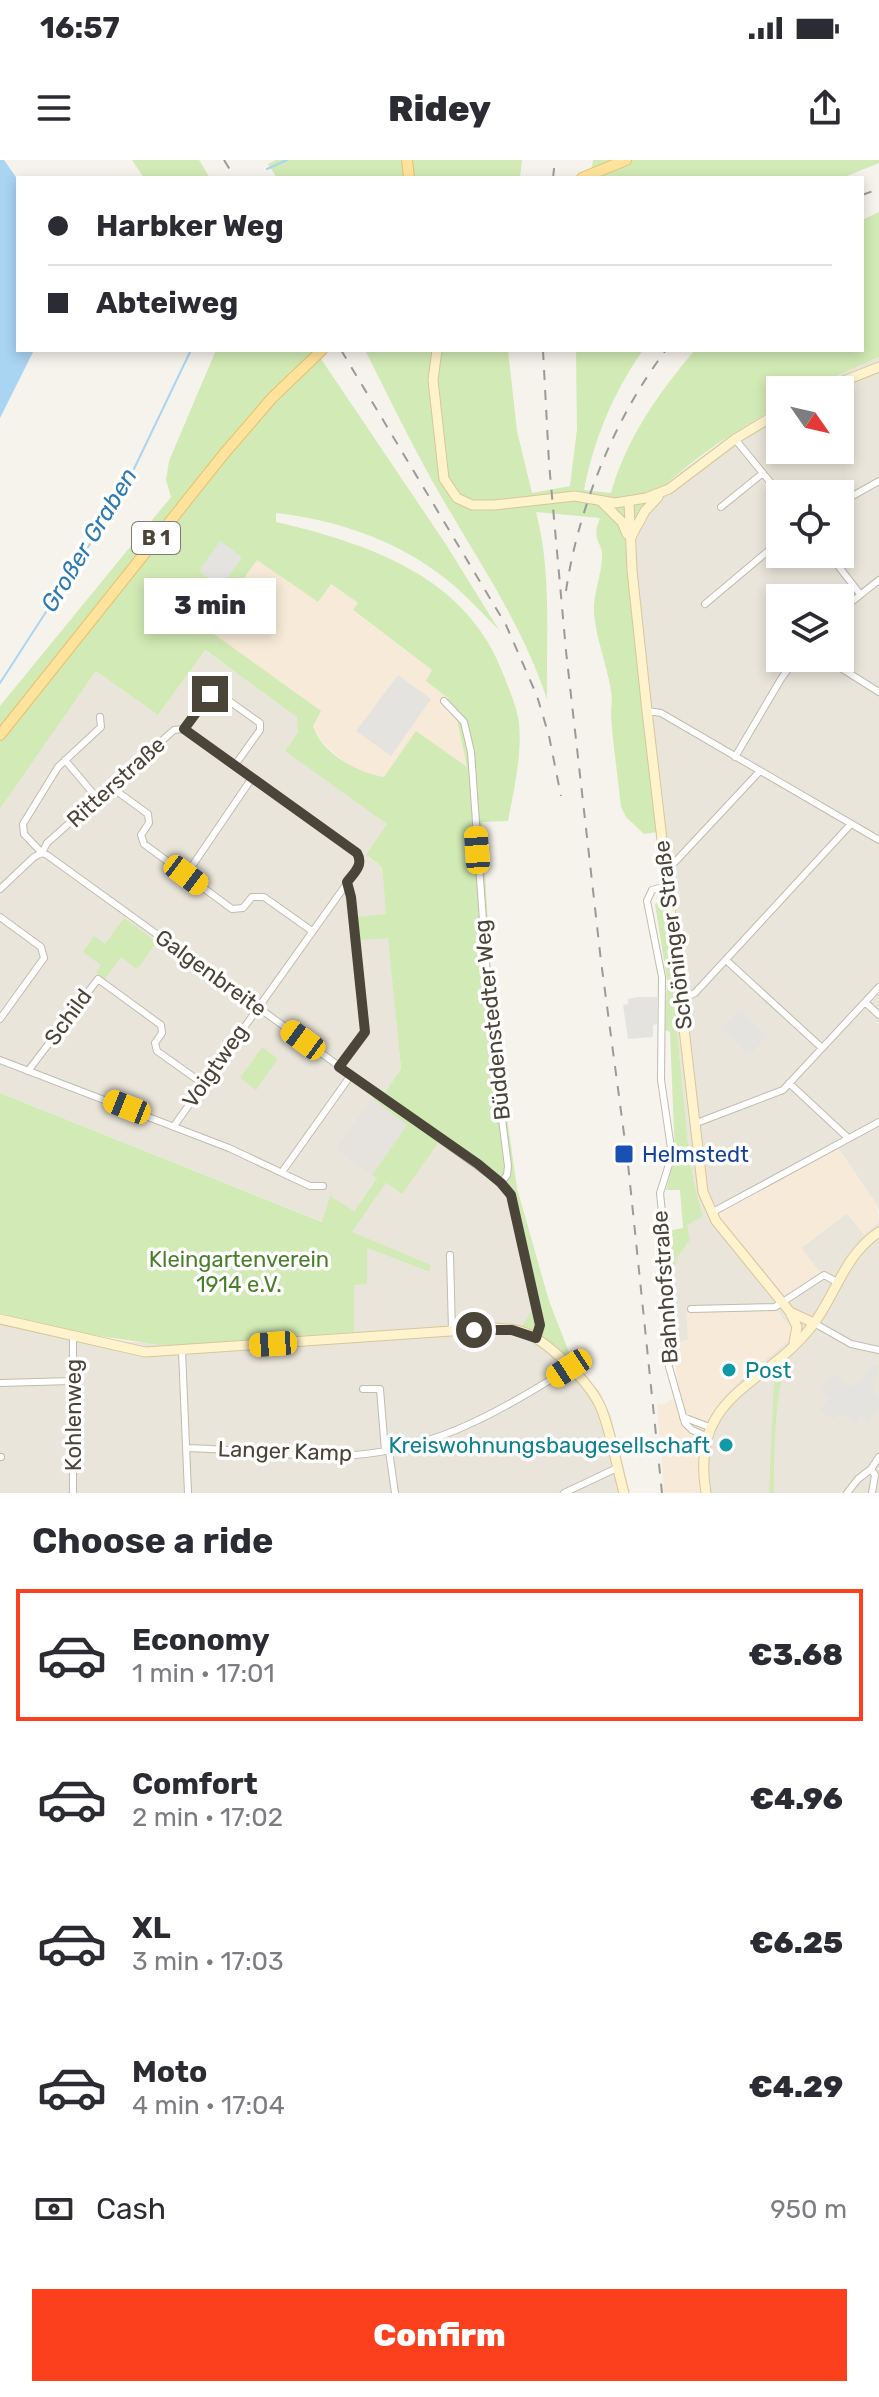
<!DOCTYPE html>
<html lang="en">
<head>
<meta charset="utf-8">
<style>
	body { margin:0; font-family:Rubik,sans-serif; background:#f7f7f7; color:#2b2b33; height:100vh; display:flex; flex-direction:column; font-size:30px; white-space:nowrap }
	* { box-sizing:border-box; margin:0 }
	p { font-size:26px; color:#7c7c81 }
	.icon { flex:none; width:44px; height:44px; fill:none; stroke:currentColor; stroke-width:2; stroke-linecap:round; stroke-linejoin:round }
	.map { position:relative; height:1333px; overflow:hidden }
	.details { display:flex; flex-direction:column; background:#fff; flex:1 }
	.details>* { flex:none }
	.hud { position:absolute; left:16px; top:16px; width:848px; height:176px; border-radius:0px; box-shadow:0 4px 12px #0003; display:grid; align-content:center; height:176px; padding:0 32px; background:#fff }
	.needle { width:52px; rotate:124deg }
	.tools { position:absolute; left:766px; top:216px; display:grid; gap:16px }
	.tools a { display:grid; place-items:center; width:88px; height:88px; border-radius:0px; background:#fff; box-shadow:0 4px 12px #0003; font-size:40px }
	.end { position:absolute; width:36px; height:36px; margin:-18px; border:10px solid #4b4439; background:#fff; box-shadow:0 0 0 4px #fff }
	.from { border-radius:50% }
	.bubble { position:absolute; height:56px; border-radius:0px; background:#fff; box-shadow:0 4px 12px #0003; font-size:26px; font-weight:800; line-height:56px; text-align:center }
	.car { position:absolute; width:24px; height:48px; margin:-24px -12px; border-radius:10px; box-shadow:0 0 6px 2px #0007; background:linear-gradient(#f5c518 24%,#345 0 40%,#f5c518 0 76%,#345 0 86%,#f5c518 0) }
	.hud b { display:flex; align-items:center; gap:28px; height:76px; font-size:30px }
	.hud b+b { border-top:2px solid #e1e1e2 }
	.hud i { width:20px; height:20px; background:#2b2b33 }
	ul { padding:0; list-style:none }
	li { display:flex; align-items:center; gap:24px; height:132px; margin:0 16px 12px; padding:0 16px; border:4px solid transparent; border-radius:0px }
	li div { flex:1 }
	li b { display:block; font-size:30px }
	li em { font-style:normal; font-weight:800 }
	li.current { border-color:#fc3f1d }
	li>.icon { width:72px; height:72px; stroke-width:1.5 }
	h2 { padding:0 32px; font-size:36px; line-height:96px }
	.pay { display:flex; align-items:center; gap:20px; height:88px; padding:0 32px; font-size:30px }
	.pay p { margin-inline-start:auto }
	.cta { display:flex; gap:16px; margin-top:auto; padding:16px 32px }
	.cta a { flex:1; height:92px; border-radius:0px; background:#fc3f1d; color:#fff; font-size:32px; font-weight:800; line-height:92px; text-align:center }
	.status { display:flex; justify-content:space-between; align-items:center; height:56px; padding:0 40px; background:#fff; direction:ltr }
	.status svg { height:22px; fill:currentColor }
	header { display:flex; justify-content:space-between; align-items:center; height:104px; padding:0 32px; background:#fff; font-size:36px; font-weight:800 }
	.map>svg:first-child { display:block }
</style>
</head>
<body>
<div class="status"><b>16:57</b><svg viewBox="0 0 49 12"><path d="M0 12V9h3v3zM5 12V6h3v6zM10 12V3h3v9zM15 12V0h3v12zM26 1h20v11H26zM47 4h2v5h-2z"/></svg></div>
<header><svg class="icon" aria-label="menu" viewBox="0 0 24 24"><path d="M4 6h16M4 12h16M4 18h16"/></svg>Ridey<svg class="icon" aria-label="share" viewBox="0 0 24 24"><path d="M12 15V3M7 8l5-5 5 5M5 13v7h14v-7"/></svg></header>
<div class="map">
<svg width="879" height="1333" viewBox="0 0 879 1333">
	<rect width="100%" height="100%" fill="#f6f3ec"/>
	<path fill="#eae5da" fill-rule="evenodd" d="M879,197v854l-2,-6 -39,-57 -84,109 32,40 34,-25 -19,-24 46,-35 17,21 15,-12v271h-175l-5,-35 4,-18 11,-27 23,-30 50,-41 8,-9 -19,-23 4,-4 -93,1 2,33 -16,4 -3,-56 3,-18 4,-12 13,-18 -4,-15 17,-10 -9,-32 -6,-39 -43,-438 -20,-168 18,-31 39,-36 67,-48 31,-18v45h60v-60h-35zM780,334h60v60h-60zM780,438h60v60h-60z
		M204,490l94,67v15l-13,19 103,73 -19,34 13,9 19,202 -16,23 -6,-4 -42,61 40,29 -24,34 -22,-15 -8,25 -323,-129v-284l96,-138 62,44z
		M439,982l50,37 16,-1 27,132 -2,18 30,23 39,40 12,25 19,77h-630v-180l79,20 50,9 86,2 138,-12 1,-48 13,-36 63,24 1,-7 -80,-32 35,-50 15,11z"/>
	<path fill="#f7ead8" d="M257,400l61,42 12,-18 28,19 -5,8 80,60 24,49 10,48 -83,9 -16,-2 -18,-9 -23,-19 -12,-14 -2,-7 7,-14 -114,-83z
		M838,988l39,57 2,17 -15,12 -17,-21 -46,35 19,24 -34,25 -69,-83z
		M784,1144l-8,7 19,22 -8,9 -50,41 -23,30 -11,27 -4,18 5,35h-40l-7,-89h7l15,-9 -6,-51 15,-4 -2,-33h89z"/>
	<path fill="#e6e2dd" d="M372,938l36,26 -36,51 -36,-26z"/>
	<path fill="#d2eab5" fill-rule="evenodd" d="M132,0h67l11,18h-66z
		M276,0h246l-2,18h-243l-9,-14z
		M593,0h286v3l-37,15h-252z
		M879,52v145l-74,33h-25v15c-48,28 -98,59 -135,101 -8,9 -14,21 -20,31l32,295 -13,2 -18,-17 -5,-10c-3,-30 -8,-61 -10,-92 0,-8 2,-16 0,-24 -4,-26 -15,-52 -17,-78 -1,-19 7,-36 8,-55 2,-16 -12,-16 -2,-40l-64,-6c16,60 10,126 11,187 -25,-74 -63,-129 -102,-196 -29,-49 -54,-102 -80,-153h143l9,81 15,62 38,-7 7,-57 -1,-79h67c-30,43 -49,89 -59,140l27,3c15,-54 48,-101 84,-143h167v-130z
		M216,190h99l130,193 54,87c-17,-17 -34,-36 -53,-51 -49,-39 -109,-59 -170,-66v9c94,22 192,55 228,154 6,16 13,31 15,47 3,33 -5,66 -11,98l-26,1 12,204 23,162 32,113 25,64 -38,-33 -14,-6 10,-16 -27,-132 -15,1 -51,-37 -37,52 -16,-11 -34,49 79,33 -1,7 -63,-24v36l-13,1v47l-187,14 -88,-13 -79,-20v-220l322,129 8,-26 24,15 23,-33 -5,-3 35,-50 -35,-27 7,-10 6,4 16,-23 -13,-131 -28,2 -2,-23 28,-3 -4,-47 -16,-12 21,-31 -102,-73 13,-19 -1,-15 -92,-67 -47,65 -62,-44 -96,138v-103l171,-209 -5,-17 3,-19zM257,400l61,42 13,-18 27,19 -5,7 79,60 -6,11 22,17 -4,7 13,15 10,47 -51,-36 -32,46c-26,-4 -63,-24 -71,-51l8,-15 -114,-82z
		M664,736l24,248 6,39 9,33 -16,9 3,15 -13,18 -7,30 2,-21 -4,-36 15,-3 -3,-38h-14l9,-33 -5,-125 -5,-2 2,-50 -12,-76z
		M124,758l33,24 -20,27 -16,-12 -16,22 -9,-6 5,-8 -18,-13 11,-16 11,8z
		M262,887l16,12 -22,31 -16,-12z
		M787,1204c-13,28 -13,96 -13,129h-5l5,-112 -5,-4z"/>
	<path fill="#e5e3e0" d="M220,381l22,16 -21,30 -22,-16z
		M398,515l33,24 -40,57 -35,-25z
		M637,837h20v27l-4,1v12l-25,2 -5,-34 5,-1v-5z
		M739,850l28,26 -18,20 -27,-29z
		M871,1205l8,2 -7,24 7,6v10l-11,15 -7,-6 -6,8 -16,-11 -5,6 -14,-8 9,-14 -8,-6 11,-17 20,12 9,-5z"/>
	<path fill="#a9d4f2" d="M0,0h4l14,20v170h16l-34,68z"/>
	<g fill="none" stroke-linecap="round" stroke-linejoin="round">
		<path stroke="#a9d4f2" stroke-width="2" d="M267,9l20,-9
			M0,523l121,-187 70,-146"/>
		<g stroke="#c2bbae" stroke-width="8">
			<path id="minor" d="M735,279l45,55
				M840,343l39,-22
				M721,347l42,-34
				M829,394l31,40
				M705,444l75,-63
				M840,451l39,-31
				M825,498l54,34
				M444,541l20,21 7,30 20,281 17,133 -1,9 -6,8
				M647,551l14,2 218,127
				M100,557l1,10 -43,40 -35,57 1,10 18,19 5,-10 127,-113 10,-1 173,124 3,12 -186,261
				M184,569l26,-35 8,-1 42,30v7l-25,35
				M735,597l46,-78 15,-21
				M65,600l32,38
				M111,627l37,27 1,9 -8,12 3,9 88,65 11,-1 9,-11h12l48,34
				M664,704l11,-2 85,-91
				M186,715l66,-97
				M667,726l-15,4 -5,11 15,76 -1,103 11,75 -12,38 7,69 -2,78 4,27 16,56 7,7 16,7
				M0,729l34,-32 8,-4 5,2 454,328 10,12 27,121 2,9 -4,13
				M0,757l41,30 3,11 -44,61
				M726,800l96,88
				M681,840l14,-7 156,-169
				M865,842l14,13
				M0,900l229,88 81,38h13
				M339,907l26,-35 -14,-135 -4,-15
				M28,911l70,-92 63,46 1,8 -7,10 2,8 45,32
				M789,923l59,55
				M694,964l89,-34 96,-103
				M282,1012l69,-97
				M711,1053l168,-91
				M450,1095l2,76
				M691,1149l84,-2 49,-32 13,7
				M814,1163l37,21 28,6
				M73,1176v157
				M182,1191l6,142
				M0,1223l72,-2
				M363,1229h17l5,62
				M683,1257l29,11
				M186,1288c49,1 97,8 146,8 90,0 164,-41 237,-88
				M389,1291l6,42
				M0,1297h1
				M871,1309l8,-12
				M564,1333l53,-25
				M847,1333l11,-14 13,-10 4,6 -3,18"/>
		</g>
		<g stroke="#d6c79b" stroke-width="11">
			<path id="secondary" d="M437,190l-4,30 11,99 13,19 15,7h22l81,-9 40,7 31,-5 23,-9 66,-50 45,-27
				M821,230l58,-23
				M602,342l20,20 5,12
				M629,342l3,68 15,141 56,481 13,29 74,91 24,11
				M631,377l14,-26 13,-14
				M790,1152l7,15 -3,15
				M0,1159l145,33 350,-24c11,1 21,1 31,5 25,11 65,51 75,75 11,27 15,57 23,85
				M706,1333c-17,-100 59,-106 106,-167 24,-31 32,-71 67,-94"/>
		</g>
		<g stroke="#e6c16a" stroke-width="12">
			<path id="primary" d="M407,0l2,18
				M582,18l44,-18
				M0,575l223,-280 49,-57 50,-48"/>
		</g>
		<use href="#minor" stroke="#fff" stroke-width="6"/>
		<use href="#secondary" stroke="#fff3cd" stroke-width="9"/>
		<use href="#primary" stroke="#ffe39c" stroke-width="10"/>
		<path stroke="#9a9a9a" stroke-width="2" stroke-dasharray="10 10" stroke-linecap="butt" d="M224,0l11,18
			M553,18l2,-18
			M862,35l17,-6
			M341,190l165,275 31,71 12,40 12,60
			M543,190l6,113 17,188 35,310 27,203 34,329
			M566,431c12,-83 49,-174 100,-241"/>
	</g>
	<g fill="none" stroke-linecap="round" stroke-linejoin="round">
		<path stroke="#4b4439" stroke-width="10" d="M210,534l-26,35 173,124c7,12 -3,20 -10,29l4,15 14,135 -26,35 139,97 23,19 10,12 27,121 2,9 -4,13 -24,-8h-38"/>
	</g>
	<rect fill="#1a4fb4" stroke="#fff" stroke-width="3" x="614" y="984" width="20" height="20" rx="4"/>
	<g fill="#0f9aa8" stroke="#fff" stroke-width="3">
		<circle cx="729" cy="1210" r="8"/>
		<circle cx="726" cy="1285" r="8"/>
	</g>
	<g text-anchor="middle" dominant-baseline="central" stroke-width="7" stroke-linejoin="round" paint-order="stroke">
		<rect fill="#fff" stroke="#817c74" stroke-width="2" x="132" y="362" width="48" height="32" rx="6"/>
		<g font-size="20" font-weight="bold" fill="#4b4439">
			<text x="156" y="378">B 1</text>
		</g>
		<g font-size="22" fill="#4b4439" stroke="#fff">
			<text transform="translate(116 622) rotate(-42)">Ritterstraße</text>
			<text transform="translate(673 775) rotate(-97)">Schöninger Straße</text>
			<text transform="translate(211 813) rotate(36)">Galgenbreite</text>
			<text transform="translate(68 857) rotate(-54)">Schild</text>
			<text transform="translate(492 860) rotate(-96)">Büddenstedter Weg</text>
			<text transform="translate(215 906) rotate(-55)">Voigtweg</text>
			<text transform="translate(665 1127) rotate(-94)">Bahnhofstraße</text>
			<text transform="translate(73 1255) rotate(-90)">Kohlenweg</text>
			<text transform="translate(285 1291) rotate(2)">Langer Kamp</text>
		</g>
		<g font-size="22" fill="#164399" stroke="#fff" text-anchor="start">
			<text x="642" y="994">Helmstedt</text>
		</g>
		<g font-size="22" fill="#4a7f2a" stroke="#fff">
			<text x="239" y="1099">Kleingartenverein<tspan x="239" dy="25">1914 e.V.</tspan></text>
		</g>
		<g font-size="22" fill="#0d838f" stroke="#fff" text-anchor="start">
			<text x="745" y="1210">Post</text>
			<text x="710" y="1285" text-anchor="end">Kreiswohnungsbaugesellschaft</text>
		</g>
		<g font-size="24" font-style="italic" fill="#2e7ab2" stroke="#fff">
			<text transform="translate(89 380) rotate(-59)">Großer Graben</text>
		</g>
	</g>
</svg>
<div class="tools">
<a><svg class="needle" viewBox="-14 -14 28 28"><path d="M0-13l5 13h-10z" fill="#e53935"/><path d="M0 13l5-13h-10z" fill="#7c7c81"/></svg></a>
<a><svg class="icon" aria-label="locate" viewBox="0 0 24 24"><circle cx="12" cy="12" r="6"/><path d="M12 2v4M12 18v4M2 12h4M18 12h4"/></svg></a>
<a><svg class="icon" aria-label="layers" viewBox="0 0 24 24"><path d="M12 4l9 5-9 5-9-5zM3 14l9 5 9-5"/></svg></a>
</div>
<i class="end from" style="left:474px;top:1170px"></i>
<i class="end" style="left:210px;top:534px"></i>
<div class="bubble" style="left:144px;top:418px;width:132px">3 min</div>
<i class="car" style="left:477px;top:690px;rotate:356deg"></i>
<i class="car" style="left:186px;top:715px;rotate:127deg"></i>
<i class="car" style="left:303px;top:880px;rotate:306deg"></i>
<i class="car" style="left:127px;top:947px;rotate:292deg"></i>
<i class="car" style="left:273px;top:1184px;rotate:266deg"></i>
<i class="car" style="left:569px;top:1208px;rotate:237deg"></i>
<div class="hud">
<b><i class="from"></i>Harbker Weg</b>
<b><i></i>Abteiweg</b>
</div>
</div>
<section class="details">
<h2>Choose a ride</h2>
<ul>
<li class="current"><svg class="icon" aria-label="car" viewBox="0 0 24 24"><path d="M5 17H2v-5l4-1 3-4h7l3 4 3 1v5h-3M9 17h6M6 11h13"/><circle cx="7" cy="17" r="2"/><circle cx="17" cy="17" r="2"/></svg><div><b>Economy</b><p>1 min · 17:01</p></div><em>€3.68</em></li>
<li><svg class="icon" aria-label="car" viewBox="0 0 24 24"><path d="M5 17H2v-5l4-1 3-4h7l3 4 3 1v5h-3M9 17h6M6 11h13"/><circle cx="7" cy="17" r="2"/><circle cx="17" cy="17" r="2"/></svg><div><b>Comfort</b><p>2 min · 17:02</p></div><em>€4.96</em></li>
<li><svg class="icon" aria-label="car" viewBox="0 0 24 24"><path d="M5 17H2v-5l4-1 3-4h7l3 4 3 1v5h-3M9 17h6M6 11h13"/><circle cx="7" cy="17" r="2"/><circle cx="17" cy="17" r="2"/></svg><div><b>XL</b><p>3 min · 17:03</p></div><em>€6.25</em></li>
<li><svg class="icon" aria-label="car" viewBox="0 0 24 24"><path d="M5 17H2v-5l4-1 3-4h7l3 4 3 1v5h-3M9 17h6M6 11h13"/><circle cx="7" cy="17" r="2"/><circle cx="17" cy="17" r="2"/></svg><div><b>Moto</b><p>4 min · 17:04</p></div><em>€4.29</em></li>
</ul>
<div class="pay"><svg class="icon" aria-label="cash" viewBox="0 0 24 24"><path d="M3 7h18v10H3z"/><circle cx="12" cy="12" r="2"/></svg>Cash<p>950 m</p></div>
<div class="cta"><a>Confirm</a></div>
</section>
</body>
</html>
